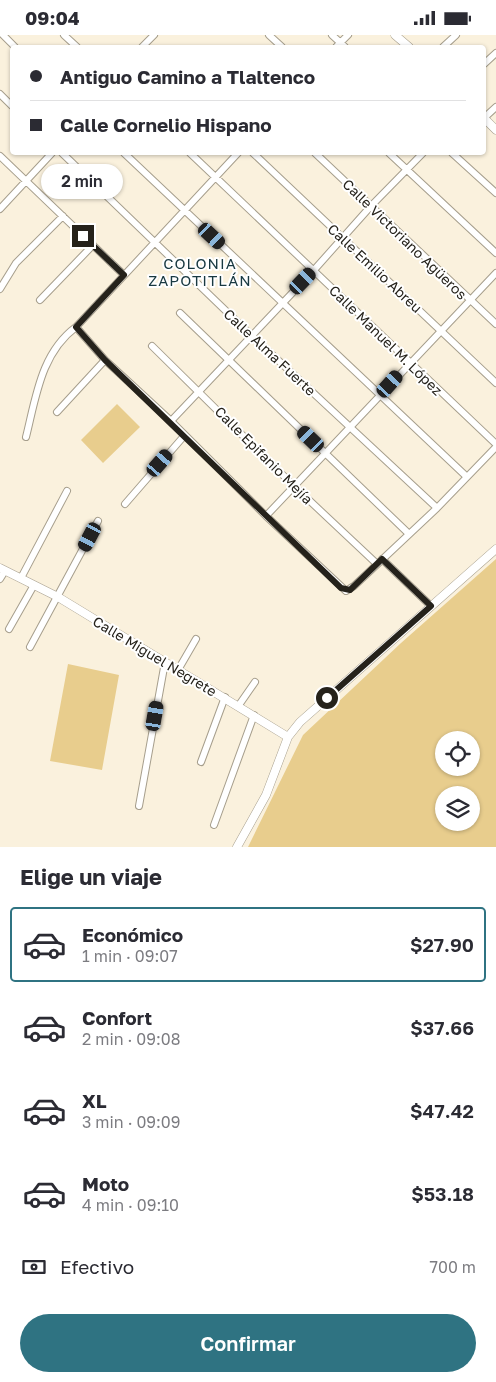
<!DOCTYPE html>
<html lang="es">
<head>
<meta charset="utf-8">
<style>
	body { margin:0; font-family:"Golos Text",sans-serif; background:#f7f7f7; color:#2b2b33; height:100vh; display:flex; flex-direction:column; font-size:19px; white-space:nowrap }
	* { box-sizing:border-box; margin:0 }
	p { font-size:16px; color:#7c7c81 }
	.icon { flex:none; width:28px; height:28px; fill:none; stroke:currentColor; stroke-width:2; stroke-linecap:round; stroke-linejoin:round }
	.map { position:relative; height:812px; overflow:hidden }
	.sheet { display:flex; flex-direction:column; background:#fff; flex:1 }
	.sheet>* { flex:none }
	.banner { position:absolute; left:10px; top:10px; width:476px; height:110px; border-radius:5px; box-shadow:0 1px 4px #0004; display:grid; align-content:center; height:110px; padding:0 20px; background:#fff }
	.buttons { position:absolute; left:435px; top:696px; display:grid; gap:10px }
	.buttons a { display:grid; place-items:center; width:45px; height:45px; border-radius:50%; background:#fff; box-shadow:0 1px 4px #0004; font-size:25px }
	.end { position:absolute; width:22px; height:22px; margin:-11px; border:6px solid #25221b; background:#fff; box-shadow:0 0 0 2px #fff }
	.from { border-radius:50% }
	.bubble { position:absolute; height:35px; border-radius:18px; background:#fff; box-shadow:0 1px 4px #0004; font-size:16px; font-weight:600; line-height:35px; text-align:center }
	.car { position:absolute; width:15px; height:30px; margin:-15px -8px; border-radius:6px; box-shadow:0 0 4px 1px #0007; background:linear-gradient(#222 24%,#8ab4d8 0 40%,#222 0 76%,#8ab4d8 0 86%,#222 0) }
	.banner b { display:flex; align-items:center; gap:18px; height:48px; font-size:19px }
	.banner b+b { border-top:1px solid #e1e1e2 }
	.banner i { width:12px; height:12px; background:#2b2b33 }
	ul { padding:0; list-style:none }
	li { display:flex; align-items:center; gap:15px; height:75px; margin:0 10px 8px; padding:0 10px; border:2px solid transparent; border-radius:5px }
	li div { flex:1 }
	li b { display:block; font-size:19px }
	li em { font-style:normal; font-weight:600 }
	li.active { border-color:#2f7382 }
	li>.icon { width:45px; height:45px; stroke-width:1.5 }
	h2 { padding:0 20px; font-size:22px; line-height:60px }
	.pay { display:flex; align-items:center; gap:12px; height:55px; padding:0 20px; font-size:19px }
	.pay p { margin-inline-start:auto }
	.action { display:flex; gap:10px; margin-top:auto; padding:10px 20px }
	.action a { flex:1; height:58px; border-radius:30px; background:#2f7382; color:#fff; font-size:20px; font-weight:600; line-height:58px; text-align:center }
	.status { display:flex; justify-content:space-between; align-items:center; height:35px; padding:0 25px; background:#fff; direction:ltr }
	.status svg { height:14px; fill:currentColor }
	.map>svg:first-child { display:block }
</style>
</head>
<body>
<div class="status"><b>09:04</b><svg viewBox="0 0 49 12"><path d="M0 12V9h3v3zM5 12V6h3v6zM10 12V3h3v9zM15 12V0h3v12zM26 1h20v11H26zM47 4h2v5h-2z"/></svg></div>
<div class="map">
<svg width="496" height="812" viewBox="0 0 496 812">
	<rect width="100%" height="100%" fill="#faf1dd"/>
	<path fill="#e8cd8d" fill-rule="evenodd" d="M117,369l23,23 -37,36 -22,-23z
		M496,524v288h-248l55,-112 98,-92zM444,705h27v27h-27zM444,760h27v28h-27z
		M68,629l51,11 -17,95 -52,-9z"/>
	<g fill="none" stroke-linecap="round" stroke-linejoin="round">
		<g stroke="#a69e8c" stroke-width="8">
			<path id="minor" d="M3,0l12,12
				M64,0l13,12
				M269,0l13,12
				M332,0l13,12
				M142,12l12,-12
				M336,12l12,-12
				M443,12l13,-12
				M484,29l12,-11
				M0,59l12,12
				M484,83l12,-11
				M62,118l190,183 185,172
				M124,118l343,324
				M190,118l306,291
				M253,118l243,230
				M315,118l181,171
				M389,118l107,100
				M452,118l44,40
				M0,121l124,119
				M0,174l52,-56
				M0,254l16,-26 47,-47
				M40,265l53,-55
				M180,278l228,220
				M76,292l29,33 66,61 95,95 80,75 8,-5 83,-78 59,-61
				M152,311l142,140 83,78
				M57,377l48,-52
				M171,386l143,-151 57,-64 52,-53
				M26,402c10,-40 15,-84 50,-110l162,-174
				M125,469l59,-68
				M266,481l230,-243
				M382,524l49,47
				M21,543l46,-87
				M0,544l5,-8
				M9,594l25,-44
				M30,612l68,-126
				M178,635l18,-31
				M239,670l16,-23
				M201,727l24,-65
				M139,771l26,-144
				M214,790l40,-110"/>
		</g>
		<g stroke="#a69e8c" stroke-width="9">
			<path id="tertiary" d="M395,0l14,12
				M484,83l12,12
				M0,533l58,29 230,140
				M237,812l29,-52 22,-58 12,-15 196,-173"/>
		</g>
		<use href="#minor" stroke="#fff" stroke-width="6"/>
		<use href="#tertiary" stroke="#fff" stroke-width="8"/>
	</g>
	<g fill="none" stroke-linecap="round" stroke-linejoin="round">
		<path stroke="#25221b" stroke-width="6" d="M83,201l41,39 -48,52 29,33 236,228 9,2 32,-31 49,47 -104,92"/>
	</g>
	<g text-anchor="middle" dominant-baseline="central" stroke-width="4" stroke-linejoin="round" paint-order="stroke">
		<g font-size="14" fill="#25221b" stroke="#fff">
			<text transform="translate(405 204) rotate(44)">Calle Victoriano Agüeros</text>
			<text transform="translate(375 233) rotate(43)">Calle Emilio Abreu</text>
			<text transform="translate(386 305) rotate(44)">Calle Manuel M. López</text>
			<text transform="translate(270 317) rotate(43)">Calle Alma Fuerte</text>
			<text transform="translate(264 420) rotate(45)">Calle Epifanio Mejía</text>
			<text transform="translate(155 621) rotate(31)">Calle Miguel Negrete</text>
		</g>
		<g font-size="15" letter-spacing="1" fill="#193941" stroke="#fff">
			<text x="200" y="228">COLONIA<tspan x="200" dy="17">ZAPOTITLÁN</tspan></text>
		</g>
	</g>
</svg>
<div class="buttons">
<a><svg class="icon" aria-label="locate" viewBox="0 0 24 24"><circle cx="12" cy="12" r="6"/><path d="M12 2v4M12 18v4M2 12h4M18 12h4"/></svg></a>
<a><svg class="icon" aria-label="layers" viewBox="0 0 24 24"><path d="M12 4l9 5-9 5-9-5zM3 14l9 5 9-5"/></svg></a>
</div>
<i class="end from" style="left:327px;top:663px"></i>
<i class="end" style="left:83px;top:201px"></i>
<div class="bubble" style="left:41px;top:129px;width:82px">2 min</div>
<i class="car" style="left:212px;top:201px;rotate:133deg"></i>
<i class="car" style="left:303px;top:246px;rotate:44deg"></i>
<i class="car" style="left:390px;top:349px;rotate:42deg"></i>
<i class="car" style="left:311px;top:404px;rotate:314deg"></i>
<i class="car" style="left:160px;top:428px;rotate:41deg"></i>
<i class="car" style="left:90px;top:502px;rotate:208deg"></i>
<i class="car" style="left:155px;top:681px;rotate:10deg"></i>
<div class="banner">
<b><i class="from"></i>Antiguo Camino a Tlaltenco</b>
<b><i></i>Calle Cornelio Hispano</b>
</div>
</div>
<section class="sheet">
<h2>Elige un viaje</h2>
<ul>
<li class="active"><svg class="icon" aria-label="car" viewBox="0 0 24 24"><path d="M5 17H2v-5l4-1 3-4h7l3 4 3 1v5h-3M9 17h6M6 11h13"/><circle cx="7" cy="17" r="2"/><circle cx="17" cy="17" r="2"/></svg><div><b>Económico</b><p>1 min · 09:07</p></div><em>$27.90</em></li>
<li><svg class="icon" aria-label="car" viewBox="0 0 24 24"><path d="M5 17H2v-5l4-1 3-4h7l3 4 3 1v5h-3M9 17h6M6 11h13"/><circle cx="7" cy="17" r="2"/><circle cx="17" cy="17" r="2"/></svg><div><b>Confort</b><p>2 min · 09:08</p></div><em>$37.66</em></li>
<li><svg class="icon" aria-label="car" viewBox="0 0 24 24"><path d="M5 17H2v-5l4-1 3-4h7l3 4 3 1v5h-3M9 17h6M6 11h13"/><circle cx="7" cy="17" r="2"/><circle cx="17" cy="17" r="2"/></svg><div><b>XL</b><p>3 min · 09:09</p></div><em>$47.42</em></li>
<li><svg class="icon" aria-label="car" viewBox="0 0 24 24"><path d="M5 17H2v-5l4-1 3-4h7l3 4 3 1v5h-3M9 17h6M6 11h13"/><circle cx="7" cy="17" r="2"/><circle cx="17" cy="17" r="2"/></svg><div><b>Moto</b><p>4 min · 09:10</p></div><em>$53.18</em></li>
</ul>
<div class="pay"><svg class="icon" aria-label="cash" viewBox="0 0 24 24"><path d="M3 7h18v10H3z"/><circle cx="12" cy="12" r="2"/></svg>Efectivo<p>700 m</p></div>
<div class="action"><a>Confirmar</a></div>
</section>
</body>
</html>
